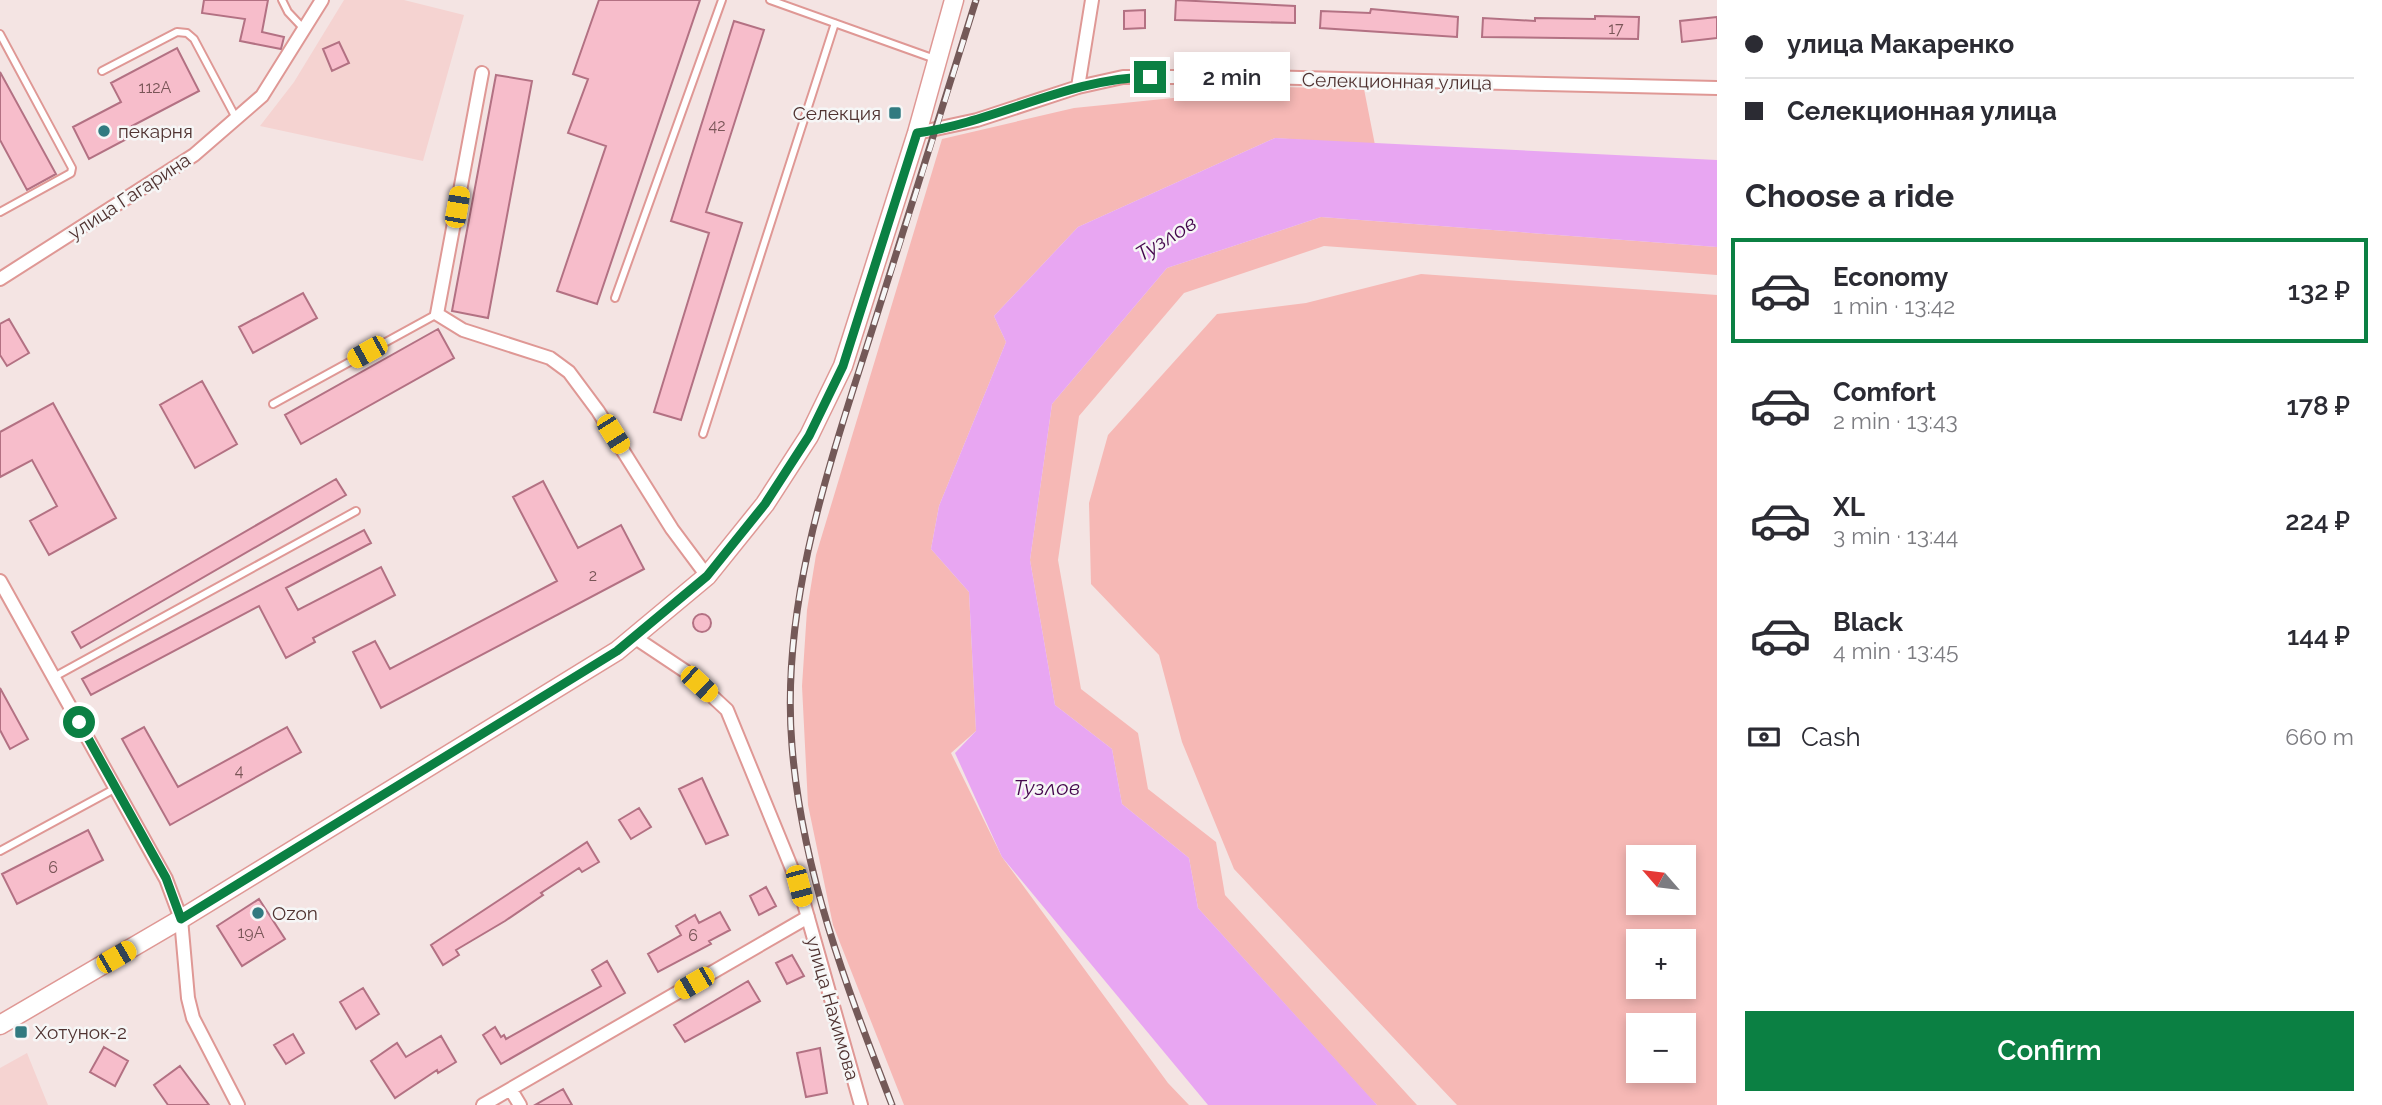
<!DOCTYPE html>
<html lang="en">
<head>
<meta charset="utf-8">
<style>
	body { margin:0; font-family:Raleway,sans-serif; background:#f2f2f3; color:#2b2b33; height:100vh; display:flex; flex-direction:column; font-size:26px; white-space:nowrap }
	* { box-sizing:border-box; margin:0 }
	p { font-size:23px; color:#7c7c81 }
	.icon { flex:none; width:38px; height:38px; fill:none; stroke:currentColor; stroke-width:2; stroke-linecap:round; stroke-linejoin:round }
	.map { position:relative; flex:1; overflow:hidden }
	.drawer { display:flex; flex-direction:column; background:#fff; width:665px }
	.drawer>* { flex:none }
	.guide { display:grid; align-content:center; height:154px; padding:0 28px; background:#fff }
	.needle { width:46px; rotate:298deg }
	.buttons { position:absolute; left:1626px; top:845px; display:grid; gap:14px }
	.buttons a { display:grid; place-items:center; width:70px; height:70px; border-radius:0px; background:#fff; box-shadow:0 4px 10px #0003; font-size:35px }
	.end { position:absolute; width:32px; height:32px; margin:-16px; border:9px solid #0b8043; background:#fff; box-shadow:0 0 0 4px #fff }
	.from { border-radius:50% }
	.bubble { position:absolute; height:49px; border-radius:0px; background:#fff; box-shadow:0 4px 10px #0003; font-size:23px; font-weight:600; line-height:49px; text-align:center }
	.car { position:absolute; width:21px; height:42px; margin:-21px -10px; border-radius:9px; box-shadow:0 0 5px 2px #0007; background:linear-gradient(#f5c518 24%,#345 0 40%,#f5c518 0 76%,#345 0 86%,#f5c518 0) }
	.guide b { display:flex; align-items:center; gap:24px; height:66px; font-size:26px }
	.guide b+b { border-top:2px solid #e1e1e2 }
	.guide i { width:18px; height:18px; background:#2b2b33 }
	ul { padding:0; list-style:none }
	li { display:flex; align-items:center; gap:21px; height:105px; margin:0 14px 10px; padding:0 14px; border:4px solid transparent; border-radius:0px }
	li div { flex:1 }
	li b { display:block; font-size:26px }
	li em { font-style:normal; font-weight:600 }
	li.current { border-color:#0b8043 }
	li>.icon { width:63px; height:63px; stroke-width:1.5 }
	h2 { padding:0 28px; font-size:32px; line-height:84px }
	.pay { display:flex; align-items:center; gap:18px; height:77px; padding:0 28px; font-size:26px }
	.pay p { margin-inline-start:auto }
	.button { display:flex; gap:14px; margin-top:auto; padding:14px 28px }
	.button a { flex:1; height:80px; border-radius:0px; background:#0b8043; color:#fff; font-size:28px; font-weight:600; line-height:80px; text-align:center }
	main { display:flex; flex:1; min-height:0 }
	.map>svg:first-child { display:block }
</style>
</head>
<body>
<main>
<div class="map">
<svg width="1717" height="1105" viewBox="0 0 1717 1105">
	<rect width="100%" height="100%" fill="#f4e4e3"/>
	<path fill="#f5d3d1" d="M344,0h60l60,15 -41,146 -163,-35 34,-44z
		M27,1053l21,52h-48v-37z"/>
	<path fill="#f6b8b5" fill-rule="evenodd" d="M1282,87l82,2 11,56 -100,-7 -197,89 -84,89 12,26 -67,164 -8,43 38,43 7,139 -25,22 51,104 166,226 21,22h-285l-71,-180 -25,-120 -6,-119 5,-76 9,-55 126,-416 132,-31z
		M1321,217l396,30v28l-393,-29 -140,47 -105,123 -21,144 23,129 57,44 10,56 68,53 9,53 192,210h-40l-7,-7 -172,-190 -9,-50 -67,-54 -10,-55 -57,-44 -25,-145 22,-156 115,-136z
		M1421,274l296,21v810h-260l-223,-236 -52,-127 -23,-87 -68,-71 -2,-81 19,-68 109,-121 89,-11zM1638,858h46v45h-46zM1638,942h46v45h-46zM1638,1026h46v45h-46z"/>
	<path fill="#e8a6f2" d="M1275,138l442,22v87l-396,-30 -154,51 -115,136 -22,156 25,145 57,44 10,55 67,54 9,50 179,197h-169l-206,-248 -47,-104 21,-22 -7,-139 -38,-43 8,-43 67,-164 -12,-26 84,-89z"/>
	<path fill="#f7bdcb" stroke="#b37183" stroke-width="2" d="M204,0h64l-6,32 22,5 -3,12 -41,-8 5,-22 -43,-6z
		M599,0h101l-103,304 -40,-13 49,-145 -38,-13 20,-54 -15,-5z
		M1176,0l119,6v17l-120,-3z
		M1371,9l87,8 -1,20 -137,-9 1,-17 49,2z
		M1145,10v18l-21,1v-18z
		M1595,16l44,1 -1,22 -156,-2 1,-19 52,3v-3l60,1z
		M1717,17v21l-35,4 -2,-21z
		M734,21l30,9 -58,182 36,11 -61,197 -27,-8 55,-179 -38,-12z
		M339,42l10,21 -17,8 -9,-22z
		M177,48l22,43 -67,35 4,8 -47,25 -16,-32 48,-25 -10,-19z
		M0,72l56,102 -29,16 -27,-50z
		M496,75l36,6 -44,237 -36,-7z
		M303,293l14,25 -64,35 -14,-26z
		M9,319l20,34 -22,13 -7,-11v-31z
		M438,329l16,29 -153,86 -16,-29z
		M202,381l35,63 -42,24 -35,-63z
		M53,403l63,115 -67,37 -19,-34 27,-15 -25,-46 -32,17v-45z
		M336,479l10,16 -265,153 -9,-16z
		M543,481l35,67 43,-23 23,44 -263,139 -28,-56 22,-11 15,28 167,-88 -44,-84z
		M364,530l7,13 -85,45 12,22 83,-43 14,28 -82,43 2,4 -29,16 -27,-52 -168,89 -9,-16z
		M693 623a9 9 0 1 1 18 0a9 9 0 1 1-18 0Z
		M0,688l28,51 -18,10 -10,-19z
		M144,727l34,60 109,-60 14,25 -131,73 -48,-86z
		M702,778l26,57 -22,9 -27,-55z
		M639,808l12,19 -20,12 -12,-19z
		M88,830l15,30 -86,44 -15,-30z
		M587,842l12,20 -17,10 -3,-4 -38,25 2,2 -38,26 -49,29 3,5 -16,10 -12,-20z
		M766,887l10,19 -17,9 -9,-19z
		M259,899l26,40 -43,27 -25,-40z
		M720,912l10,18 -21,11 2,3 -53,28 -10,-18 33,-19 -5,-9 19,-11 4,8z
		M792,955l12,21 -17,8 -11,-21z
		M607,961l18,32 -124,71 -18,-29 12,-8 6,10 3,-2 2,4 95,-53 -9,-16z
		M748,981l12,20 -75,41 -11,-17z
		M363,988l16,26 -23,15 -16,-27z
		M293,1034l11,19 -18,11 -12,-19z
		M441,1036l15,26 -18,11 -1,-3 -42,28 -24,-37 26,-18 9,14z
		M104,1047l24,14 -13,25 -25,-14z
		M820,1048l7,45 -21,4 -9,-44z
		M180,1066l29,39h-41l-14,-20z
		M563,1089l9,16h-37z"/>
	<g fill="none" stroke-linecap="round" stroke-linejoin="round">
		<g stroke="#df9895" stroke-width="10">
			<path id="lane" d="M282,0l6,12 16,17
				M770,0l165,59
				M0,34l72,134 -1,5 -71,39
				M102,71l75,-39 10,1 7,6 42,79
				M615,298l107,-298
				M273,404l164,-90
				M703,434l132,-411
				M54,677l302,-166
				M0,851l116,-63"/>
		</g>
		<g stroke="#df9895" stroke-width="16">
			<path id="street" d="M482,73l-45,241 26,16 87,28 19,14 29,39 74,118 35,47
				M1078,87l14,-87
				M917,133l60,-13 101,-33 45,-10h133l461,11
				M0,279l194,-124 68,-59 60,-96
				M0,581l166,298 15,40 7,79 5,20 45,87
				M634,637l51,34 42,39 72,176 62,219
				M511,1090l9,15
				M483,1105l325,-188"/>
		</g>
		<g stroke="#df9895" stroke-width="21">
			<path id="secondary" d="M0,1025l181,-106 436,-268 90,-75 58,-72 44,-68 34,-70 74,-233 37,-133"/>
		</g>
		<use href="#lane" stroke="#fff" stroke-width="6"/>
		<use href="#street" stroke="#fff" stroke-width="12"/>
		<use href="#secondary" stroke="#fff" stroke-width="18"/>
		<g stroke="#745958" stroke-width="7">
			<path id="rail" d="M892,1105c-45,-117 -90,-233 -100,-359 -12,-145 39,-286 82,-422 35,-108 69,-216 102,-324"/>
		</g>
		<use href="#rail" stroke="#f6f6f6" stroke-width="4.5" stroke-dasharray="13" stroke-linecap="butt"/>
	</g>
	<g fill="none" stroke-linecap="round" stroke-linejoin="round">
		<path stroke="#0b8043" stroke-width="9" d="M79,722l87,156 15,41 436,-268 90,-75 58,-72 44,-68 34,-70 74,-233c79,-11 152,-55 233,-56"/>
	</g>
	<g fill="#317a80" stroke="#f6f6f6" stroke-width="2.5">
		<rect x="888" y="106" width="14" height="14" rx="3.5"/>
		<circle cx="104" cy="131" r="7"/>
		<circle cx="258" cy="913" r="7"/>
		<rect x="14" y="1025" width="14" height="14" rx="3.5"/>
	</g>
	<g text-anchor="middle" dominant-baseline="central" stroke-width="5" stroke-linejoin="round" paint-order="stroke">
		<g font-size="16" fill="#795557">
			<text x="1616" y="28">17</text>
			<text x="155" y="87">112А</text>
			<text x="717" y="125">42</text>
			<text x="593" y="575">2</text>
			<text x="239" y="770">4</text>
			<text x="53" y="867">6</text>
			<text x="251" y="932">19А</text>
			<text x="693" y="935">6</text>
		</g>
		<g font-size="19" fill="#4f3230" stroke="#f6f6f6">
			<text transform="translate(1397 81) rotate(1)">Селекционная улица</text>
			<text transform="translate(129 196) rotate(-33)">улица Гагарина</text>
			<text transform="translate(833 1008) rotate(74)">улица Нахимова</text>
		</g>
		<g font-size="19" fill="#4f3230" stroke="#f6f6f6" text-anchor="start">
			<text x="881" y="113" text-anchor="end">Селекция</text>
			<text x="118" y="131">пекарня</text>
			<text x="272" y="913">Ozon</text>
			<text x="35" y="1032">Хотунок-2</text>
		</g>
		<g font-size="21" font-style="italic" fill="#44064d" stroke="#f6f6f6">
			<text transform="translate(1166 238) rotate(-32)">Тузлов</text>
			<text x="1047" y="787">Тузлов</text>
		</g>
	</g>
</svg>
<div class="buttons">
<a><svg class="needle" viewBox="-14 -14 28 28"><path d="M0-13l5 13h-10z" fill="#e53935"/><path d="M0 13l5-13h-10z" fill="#7c7c81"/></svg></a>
<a>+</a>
<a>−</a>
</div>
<i class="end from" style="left:79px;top:722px"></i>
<i class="end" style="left:1150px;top:77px"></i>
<div class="bubble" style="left:1174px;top:52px;width:116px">2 min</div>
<i class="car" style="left:457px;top:207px;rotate:10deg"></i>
<i class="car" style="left:367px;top:352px;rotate:241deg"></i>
<i class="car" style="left:613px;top:434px;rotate:148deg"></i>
<i class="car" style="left:699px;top:684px;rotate:133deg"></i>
<i class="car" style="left:799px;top:886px;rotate:165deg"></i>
<i class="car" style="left:116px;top:957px;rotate:60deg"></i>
<i class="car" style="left:694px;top:983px;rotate:240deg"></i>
</div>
<section class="drawer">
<div class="guide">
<b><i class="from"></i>улица Макаренко</b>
<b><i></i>Селекционная улица</b>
</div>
<h2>Choose a ride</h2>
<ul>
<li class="current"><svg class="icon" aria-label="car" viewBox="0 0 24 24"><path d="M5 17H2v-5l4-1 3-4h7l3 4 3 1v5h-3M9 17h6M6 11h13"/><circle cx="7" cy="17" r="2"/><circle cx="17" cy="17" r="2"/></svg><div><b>Economy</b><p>1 min · 13:42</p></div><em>132 ₽</em></li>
<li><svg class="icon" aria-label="car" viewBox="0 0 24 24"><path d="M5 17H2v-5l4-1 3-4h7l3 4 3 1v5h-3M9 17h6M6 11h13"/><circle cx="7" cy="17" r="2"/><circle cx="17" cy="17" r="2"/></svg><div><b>Comfort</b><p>2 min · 13:43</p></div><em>178 ₽</em></li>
<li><svg class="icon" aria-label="car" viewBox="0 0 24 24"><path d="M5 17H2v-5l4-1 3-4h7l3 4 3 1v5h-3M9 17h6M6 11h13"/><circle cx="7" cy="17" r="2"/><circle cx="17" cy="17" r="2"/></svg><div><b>XL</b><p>3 min · 13:44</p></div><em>224 ₽</em></li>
<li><svg class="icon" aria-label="car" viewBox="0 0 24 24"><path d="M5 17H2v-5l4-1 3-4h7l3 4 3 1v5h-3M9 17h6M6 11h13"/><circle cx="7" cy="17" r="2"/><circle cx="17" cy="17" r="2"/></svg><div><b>Black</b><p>4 min · 13:45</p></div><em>144 ₽</em></li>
</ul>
<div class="pay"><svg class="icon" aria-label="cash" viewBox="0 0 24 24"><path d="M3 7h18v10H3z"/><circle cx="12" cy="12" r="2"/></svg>Cash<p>660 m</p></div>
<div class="button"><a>Confirm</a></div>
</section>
</main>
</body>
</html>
